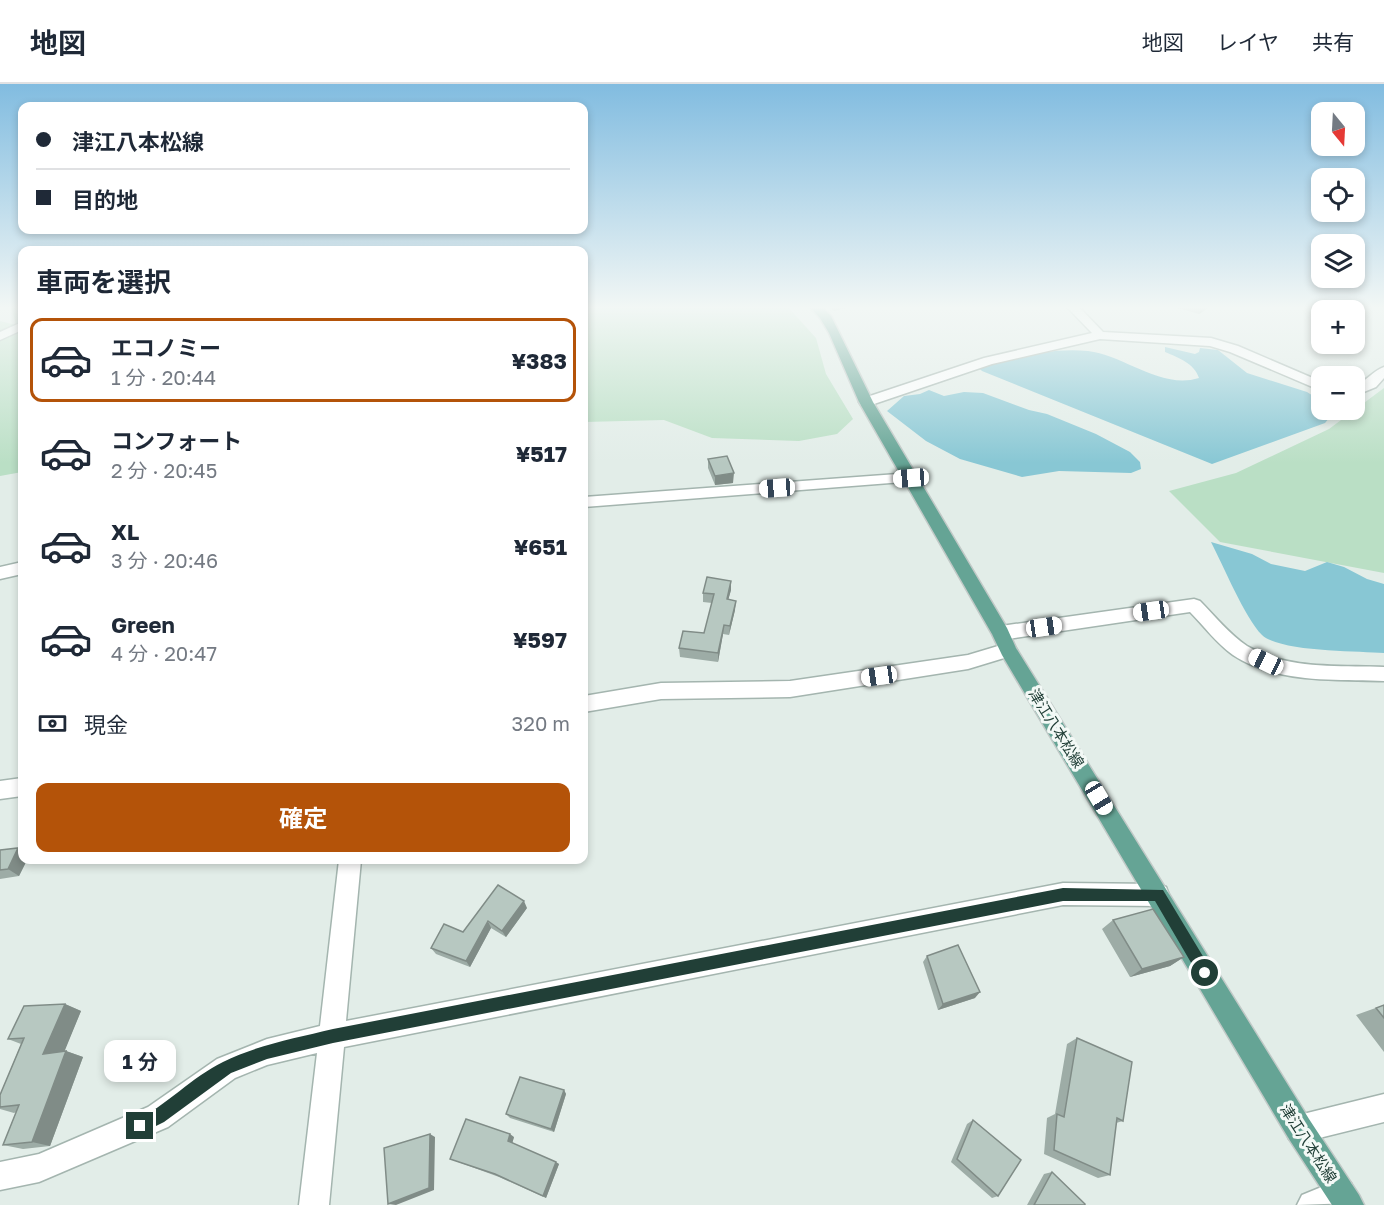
<!DOCTYPE html>
<html lang="ja">
<head>
<meta charset="utf-8">
<style>
	body { margin:0; font-family:"Golos Text","Noto Sans JP",sans-serif; background:#f6f6f7; color:#1f2937; height:100vh; display:flex; flex-direction:column; font-size:22px; white-space:nowrap }
	* { box-sizing:border-box; margin:0 }
	p { font-size:20px; color:#747a83 }
	.icon { flex:none; width:33px; height:33px; fill:none; stroke:currentColor; stroke-width:2; stroke-linecap:round; stroke-linejoin:round }
	.map { position:relative; flex:1; overflow:hidden }
	.side { position:absolute; left:18px; top:162px; width:570px; height:618px; display:flex; flex-direction:column; background:#fff; border-radius:12px; box-shadow:0 3px 9px #0003 }
	.side>* { flex:none }
	.guide { position:absolute; left:18px; top:18px; width:570px; height:132px; border-radius:12px; box-shadow:0 3px 9px #0003; display:grid; align-content:center; height:132px; padding:0 18px; background:#fff }
	.needle { width:39px; rotate:162deg }
	.tools { position:absolute; left:1311px; top:18px; display:grid; gap:12px }
	.tools a { display:grid; place-items:center; width:54px; height:54px; border-radius:12px; background:#fff; box-shadow:0 3px 9px #0003; font-size:30px }
	.end { position:absolute; width:27px; height:27px; margin:-14px; border:8px solid #213f37; background:#fff; box-shadow:0 0 0 3px #fff }
	.from { border-radius:50% }
	.bubble { position:absolute; height:42px; border-radius:12px; background:#fff; box-shadow:0 3px 9px #0003; font-size:20px; font-weight:700; line-height:42px; text-align:center }
	.car { position:absolute; width:18px; height:36px; margin:-18px -9px; border-radius:8px; box-shadow:0 0 4px 2px #0007; background:linear-gradient(#fff 24%,#345 0 40%,#fff 0 76%,#345 0 86%,#fff 0) }
	.guide b { display:flex; align-items:center; gap:21px; height:57px; font-size:22px }
	.guide b+b { border-top:2px solid #e0e1e3 }
	.guide i { width:15px; height:15px; background:#1f2937 }
	ul { padding:0; list-style:none }
	li { display:flex; align-items:center; gap:18px; height:84px; margin:0 12px 9px; padding:0 6px; border:3px solid transparent; border-radius:12px }
	li div { flex:1 }
	li b { display:block; font-size:22px }
	li em { font-style:normal; font-weight:700 }
	li.current { border-color:#b45309 }
	li>.icon { width:54px; height:54px; stroke-width:1.5 }
	h2 { padding:0 18px; font-size:27px; line-height:72px }
	.pay { display:flex; align-items:center; gap:15px; height:66px; padding:0 18px; font-size:22px }
	.pay p { margin-inline-start:auto }
	.cta { display:flex; gap:12px; margin-top:auto; padding:12px 18px }
	.cta a { flex:1; height:69px; border-radius:12px; background:#b45309; color:#fff; font-size:24px; font-weight:700; line-height:69px; text-align:center }
	header { display:flex; align-items:center; gap:36px; box-sizing:border-box; height:84px; padding:0 30px; background:#fff; border-bottom:2px solid #e0e1e3 }
	header strong { font-size:28px }
	nav { display:flex; gap:33px; margin-inline-start:auto; font-size:21px }
	.map>svg:first-child { display:block }
</style>
</head>
<body>
<header>
<strong>地図</strong>
<nav><a>地図</a><a>レイヤ</a><a>共有</a></nav>
</header>
<div class="map">
<svg width="1384" height="1121" viewBox="0 0 1384 1121">
	<rect width="100%" height="100%" fill="#e2ede8"/>
	<path fill="#badfc5" d="M11,222h11v166l-22,4v-155l16,4z
		M584,222h203l29,32 10,36 27,45 -16,15 -38,7 -87,-3 -48,-18 -80,2z
		M1384,304v185l-164,-31 -51,-51 67,-18 93,-44z"/>
	<path fill="#88c7d4" d="M1165,263l30,7 4,-2 1,-4 18,2 29,23 60,19 14,9 1,9h6l2,7 -5,6 -113,41 -230,-93 -3,-3c36,-10 71,-21 109,-17 36,4 73,39 111,27 -5,-15 -20,-20 -34,-26z
		M929,306l15,6 20,-4 19,1 46,17 18,4 49,20 34,18 10,10 1,7 -10,4 -72,-2 -37,6 -62,-18 -34,-18 -39,-30 17,-15 16,-2z
		M1211,458l41,12 19,10 34,7 22,-9 17,5 23,12 17,5v69c-27,-2 -104,-1 -122,-18 -17,-17 -39,-70 -51,-93z"/>
	<g fill="none" stroke-linecap="round" stroke-linejoin="round">
		<g stroke="#a4b5af" stroke-width="3">
			<path id="minor" d="M1066,222h12l25,26 108,6 27,8 84,36v9l-92,-39 -20,-6 -110,-7 -108,25 -121,41h-10l-2,-3 2,-3 123,-41 108,-25z
				M22,238v8l-22,10v-8z
				M1384,283v11l-8,9 -22,9v-9c11,-5 19,-16 30,-20z
				M911,389l7,5 -2,3 -332,26v-10z
				M22,478v12l-22,5v-12z
				M1194,515l6,2c15,15 29,33 47,45 40,24 92,19 137,21v14c-50,-2 -107,3 -151,-26 -16,-11 -29,-29 -43,-43l-189,28 -6,-2 -3,-5 3,-5 6,-2z
				M1008,559l6,2 3,5 -3,5 -46,14 -178,28 -129,2 -77,13v-16l77,-13 129,-2 178,-26z
				M22,694v18l-22,3v-18z
				M339,776h22l-15,161 717,-138 95,1 8,3 3,8 -3,8 -8,3 -95,-1 -719,142 -15,158h-30l18,-152 -50,12 -32,13 -67,49 -129,55 -39,8v-28l39,-8 109,-47 69,-48 50,-20 53,-13z
				M1384,1010v28l-85,21 -10,-4 -4,-10 4,-10 10,-4z
				M1341,1095l10,4 4,10 -4,10 -54,2 5,-10z"/>
		</g>
		<g stroke="#c1c9c7" stroke-width="3">
			<path id="major" d="M809,222h12l10,10 42,86 134,226 9,20 293,471 50,76 5,10h-32l-43,-66 -287,-484 -10,-21 -133,-232 -30,-69 -9,-15z"/>
		</g>
		<use href="#minor" fill="#fff" fill-rule="evenodd"/>
		<use href="#major" fill="#65a495" fill-rule="evenodd"/>
	</g>
	<path fill="#9daca6" d="M828,222h24l-18,5z
		M1174,222h37l-12,8 -25,-7z
		M708,375l25,24 -18,2 -7,-17z
		M731,506l-3,10 7,10 -6,25 -6,-1 -5,28 -38,-5 -1,-9 25,-15 8,-30 -9,-1v-9z
		M18,764l4,3v9h5l-8,16 -19,3v-29z
		M527,824l-21,29 -15,-9 -21,39 -34,-13 -5,-6 32,-16z
		M1113,836l71,37 -14,9 -40,11 -28,-48z
		M927,872l48,42 -37,12 -15,-48z
		M65,920l16,7 -17,40h2l17,6 -33,89 -27,3 -20,-4 13,-33 -2,1 -14,-4v-14l21,-51 -13,-5z
		M1384,921v47l-28,-37z
		M1077,954l46,83 -7,2 -6,52 -12,3 -54,-24 3,-36 8,-4 12,-70z
		M564,1006l2,4 -12,38 -44,-14 -4,-4z
		M973,1036l25,76 -6,2 -41,-36 16,-38z
		M514,1053l-2,6 47,21 -13,34 -47,-21 -49,-18z
		M1052,1088l33,33h-58l17,-31z"/>
	<path fill="#808c87" d="M835,222h17l-18,5z
		M1203,222h8l-12,8z
		M734,389l-1,10 -18,2v-9z
		M731,497v9l-5,18 1,-9z
		M736,517l-1,9 -6,25 1,-9z
		M724,541l-1,9 -5,28v-9z
		M18,764l4,3v9h5l-8,16 -11,-7z
		M524,817l3,7 -21,29 -4,-6z
		M488,837l3,7 -21,39 -4,-6z
		M1184,873l-14,9 -40,11 12,-8z
		M980,908l-5,6 -37,12 5,-6z
		M65,920l16,7 -20,49 -18,-6z
		M66,967l17,6 -33,89 -18,-4z
		M564,1006l2,4 -12,38 -3,-3z
		M430,1050l5,3 -1,53 -38,15 -8,-1z
		M510,1050l4,3 -2,7 -4,-3z
		M556,1078l3,2 -13,34 -3,-2z"/>
	<path fill="#b7c8c1" stroke="#808c87" stroke-width="1.5" d="M727,372l7,17 -19,3 -7,-17z
		M707,493l24,4 -4,18 9,2 -6,25 -6,-1 -6,28 -39,-5 4,-17 21,2 10,-39 -11,-1z
		M18,764l-10,21 -8,1v-20z
		M498,801l26,16 -22,30 -14,-10 -22,40 -35,-13 13,-24 19,8z
		M1153,825l31,48 -42,12 -29,-49z
		M958,861l22,47 -37,12 -16,-48z
		M65,920l-22,50 23,-3 -34,91 -29,3 16,-40 -19,2v-12l24,-57 -16,1 16,-33z
		M1384,921v13l-8,-10z
		M1077,954l55,24 -9,59 -6,-3 -7,57 -56,-25 3,-36 7,3z
		M520,993l44,13 -13,39 -45,-15z
		M466,1035l44,15 -2,7 48,21 -13,34 -48,-22 -45,-15z
		M973,1036l48,40 -23,36 -41,-37z
		M430,1050l-1,54 -41,16 -4,-56z
		M1052,1088l33,32v1h-51z"/>
	<linearGradient id="sky" x2="0" y2="1"><stop stop-color="#81bce0"/><stop offset="0.59" stop-color="#f2f7f5"/><stop offset="1" stop-color="#f2f7f5" stop-opacity="0"/></linearGradient>
	<rect width="1384" height="379" fill="url(#sky)"/>
	<path fill="#213f37" d="M1063,804l100,2 47,78 2,5 -2,5 -5,2 -5,-2 -45,-77h-92l-730,142 -66,16 -36,14 -67,49 -24,12 -5,-3 -3,-5 3,-5c32,-16 57,-44 88,-59 34,-17 73,-24 110,-33z"/>
	<g text-anchor="middle" dominant-baseline="central" stroke-width="6" stroke-linejoin="round" paint-order="stroke">
		<g font-size="15" fill="#213f37" stroke="#f3f9f6">
			<text transform="translate(1057 644) rotate(58)">津江八本松線</text>
			<text transform="translate(1309 1059) rotate(57)">津江八本松線</text>
		</g>
	</g>
</svg>
<div class="tools">
<a><svg class="needle" viewBox="-14 -14 28 28"><path d="M0-13l5 13h-10z" fill="#e53935"/><path d="M0 13l5-13h-10z" fill="#747a83"/></svg></a>
<a><svg class="icon" aria-label="locate" viewBox="0 0 24 24"><circle cx="12" cy="12" r="6"/><path d="M12 2v4M12 18v4M2 12h4M18 12h4"/></svg></a>
<a><svg class="icon" aria-label="layers" viewBox="0 0 24 24"><path d="M12 4l9 5-9 5-9-5zM3 14l9 5 9-5"/></svg></a>
<a>+</a>
<a>−</a>
</div>
<i class="end from" style="left:1205px;top:889px"></i>
<i class="end" style="left:140px;top:1042px"></i>
<div class="bubble" style="left:104px;top:956px;width:72px">1 分</div>
<i class="car" style="left:911px;top:394px;rotate:266deg"></i>
<i class="car" style="left:777px;top:404px;rotate:266deg"></i>
<i class="car" style="left:1151px;top:527px;rotate:262deg"></i>
<i class="car" style="left:1044px;top:543px;rotate:82deg"></i>
<i class="car" style="left:1266px;top:578px;rotate:295deg"></i>
<i class="car" style="left:879px;top:592px;rotate:262deg"></i>
<i class="car" style="left:1099px;top:714px;rotate:149deg"></i>
<div class="guide">
<b><i class="from"></i>津江八本松線</b>
<b><i></i>目的地</b>
</div>
<section class="side">
<h2>車両を選択</h2>
<ul>
<li class="current"><svg class="icon" aria-label="car" viewBox="0 0 24 24"><path d="M5 17H2v-5l4-1 3-4h7l3 4 3 1v5h-3M9 17h6M6 11h13"/><circle cx="7" cy="17" r="2"/><circle cx="17" cy="17" r="2"/></svg><div><b>エコノミー</b><p>1 分 · 20:44</p></div><em>¥383</em></li>
<li><svg class="icon" aria-label="car" viewBox="0 0 24 24"><path d="M5 17H2v-5l4-1 3-4h7l3 4 3 1v5h-3M9 17h6M6 11h13"/><circle cx="7" cy="17" r="2"/><circle cx="17" cy="17" r="2"/></svg><div><b>コンフォート</b><p>2 分 · 20:45</p></div><em>¥517</em></li>
<li><svg class="icon" aria-label="car" viewBox="0 0 24 24"><path d="M5 17H2v-5l4-1 3-4h7l3 4 3 1v5h-3M9 17h6M6 11h13"/><circle cx="7" cy="17" r="2"/><circle cx="17" cy="17" r="2"/></svg><div><b>XL</b><p>3 分 · 20:46</p></div><em>¥651</em></li>
<li><svg class="icon" aria-label="car" viewBox="0 0 24 24"><path d="M5 17H2v-5l4-1 3-4h7l3 4 3 1v5h-3M9 17h6M6 11h13"/><circle cx="7" cy="17" r="2"/><circle cx="17" cy="17" r="2"/></svg><div><b>Green</b><p>4 分 · 20:47</p></div><em>¥597</em></li>
</ul>
<div class="pay"><svg class="icon" aria-label="cash" viewBox="0 0 24 24"><path d="M3 7h18v10H3z"/><circle cx="12" cy="12" r="2"/></svg>現金<p>320 m</p></div>
<div class="cta"><a>確定</a></div>
</section>
</div>
</body>
</html>
